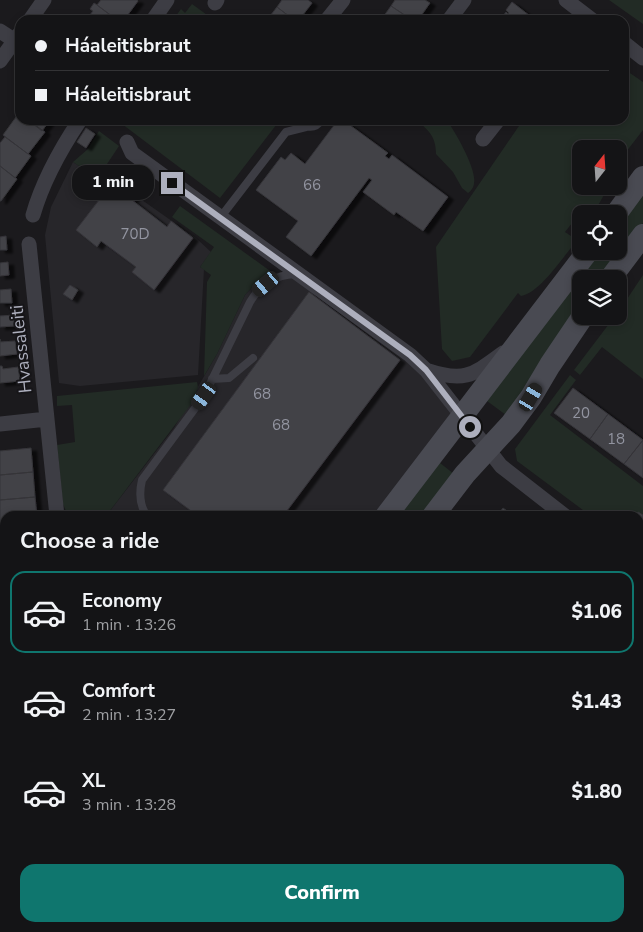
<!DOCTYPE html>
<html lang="en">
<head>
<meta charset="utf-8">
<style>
	body { margin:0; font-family:"Nunito Sans",sans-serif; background:#212123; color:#f1f3f6; height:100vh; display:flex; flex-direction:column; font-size:19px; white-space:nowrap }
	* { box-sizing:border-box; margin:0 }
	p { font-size:16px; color:#9d9ea1 }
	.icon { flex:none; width:28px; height:28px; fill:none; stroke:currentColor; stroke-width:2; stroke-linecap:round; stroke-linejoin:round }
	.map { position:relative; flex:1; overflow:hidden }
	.details { position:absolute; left:0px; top:511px; width:644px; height:421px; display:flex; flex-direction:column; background:#141416; border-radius:15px 15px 0 0; box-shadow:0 2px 8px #0003,0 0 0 1px #333335 }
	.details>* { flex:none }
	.hud { position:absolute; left:15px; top:15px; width:614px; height:110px; border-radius:15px; box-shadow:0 2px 8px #0003,0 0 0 1px #333335; display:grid; align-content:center; height:110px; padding:0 20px; background:#141416 }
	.needle { width:32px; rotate:17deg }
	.buttons { position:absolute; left:572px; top:140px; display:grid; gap:10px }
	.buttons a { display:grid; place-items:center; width:55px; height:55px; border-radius:10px; background:#141416; box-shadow:0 2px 8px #0003,0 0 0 1px #333335; font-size:25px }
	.end { position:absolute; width:22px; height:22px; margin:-11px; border:6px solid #adafbd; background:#111; box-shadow:0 0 0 2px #111 }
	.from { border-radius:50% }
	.bubble { position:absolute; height:35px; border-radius:15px; background:#141416; box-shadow:0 2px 8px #0003,0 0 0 1px #333335; font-size:16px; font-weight:800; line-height:35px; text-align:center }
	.car { position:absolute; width:15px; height:30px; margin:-15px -8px; border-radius:6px; box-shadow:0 0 4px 1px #0007; background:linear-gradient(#222 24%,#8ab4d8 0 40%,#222 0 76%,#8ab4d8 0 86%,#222 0) }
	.hud b { display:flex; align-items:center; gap:18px; height:48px; font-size:19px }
	.hud b+b { border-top:1px solid #333335 }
	.hud i { width:12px; height:12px; background:#f1f3f6 }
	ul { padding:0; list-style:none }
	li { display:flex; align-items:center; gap:15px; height:82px; margin:0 10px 8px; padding:0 10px; border:2px solid transparent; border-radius:15px }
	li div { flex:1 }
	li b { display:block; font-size:19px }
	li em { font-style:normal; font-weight:800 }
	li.active { border-color:#0f766e }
	li>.icon { width:45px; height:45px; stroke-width:1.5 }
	h2 { padding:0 20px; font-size:22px; line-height:60px }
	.action { display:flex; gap:10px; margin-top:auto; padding:10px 20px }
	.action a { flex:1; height:58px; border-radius:15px; background:#0f766e; color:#fff; font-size:20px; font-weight:800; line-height:58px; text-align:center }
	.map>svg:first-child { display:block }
</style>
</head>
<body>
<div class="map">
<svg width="643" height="932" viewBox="0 0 643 932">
	<defs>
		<filter id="shadow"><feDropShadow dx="5.5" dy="3" stdDeviation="1" flood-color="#0009"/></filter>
	</defs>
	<rect width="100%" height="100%" fill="#1b1a1d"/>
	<path fill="#27262a" d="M73,162l20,13 6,-8 12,8 2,-1 31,22 -2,4 54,38 15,14 -11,15 4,2 -6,106 -118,11 -21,-3 -14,-148 6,-28z
		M288,272l133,98 37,41 -81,105h-271l68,-88 43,-74 28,-59 11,-12 17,-10z
		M643,754v176l-6,2h-128l3,-4h127v-168z"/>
	<path fill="#222b25" d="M609,0h34v24z
		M192,4l22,16h-41l8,-11 4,4z
		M624,69l19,13v48l-24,31v-12h-38v37h28l-13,23 1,2 -2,3h-14v8l-5,-4 -11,14 6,4v12c-11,13 -32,45 -50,48l-3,-3 -48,64 -18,4 -10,-12 -6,-102 87,-127h101z
		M119,120h161l-60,78 -102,-77z
		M416,120h31c8,12 30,49 27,63 0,4 -3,8 -6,10l-6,-5 -9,-16 -17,-18c0,-17 -7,-24 -20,-34z
		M99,131l20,15 -16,24 -4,-2 -6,7 -20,-13 15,-13z
		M643,192v31l-42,56h-20v26l-75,110 -19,-14 111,-150h21v-27z
		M180,206l93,67 -17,10 -11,12 -28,59 -13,22 3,-94 4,-7 -11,-8 14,-20 -42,-30z
		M643,275v104l-41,-32 -22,28 -6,-5 41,-54h4v-5z
		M570,375l6,5 -26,35 93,71v52l-4,5v-27h-48l-74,-55 -2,-12z
		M197,382l1,5 -4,13 -88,116h-38l-5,-12 -6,-59 18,-3 -3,-37 -15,1v-10z
		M435,459l19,15 -33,42h-27z
		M640,790l3,2v58l-4,5z"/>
	<path fill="#424247" stroke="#353439" filter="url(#shadow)" d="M101,0h36l1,1 -14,19h-7l-20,-15z
		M282,0h26l4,3 -13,17h-5l-17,-13z
		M395,0h30l5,3 -12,17h-6l-21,-14z
		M512,2l22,17v1h-34l6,-8 2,2 1,-1 -3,-3z
		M94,3l3,2 20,15h-31l7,-9 -3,-2z
		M391,6l21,14h-31z
		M277,7l17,13h-27z
		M19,113l1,7h8l17,12 -17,22 -25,-19z
		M28,120h22l-8,11z
		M338,120h5l45,33 -3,3 4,3 3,-4 56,42 -25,34 -27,-19 -2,3 -31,-23 9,-12 -3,-2 -58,78 -25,-19 12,-16 -42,-31 25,-33 4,3 6,-7 14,11z
		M86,128l9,6 -9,14 -9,-6z
		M5,137l26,19 -16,22 -15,-12v-23z
		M0,166l17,13 -16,22h-1z
		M116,178l21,16 -5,6 35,27 4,-6 22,17 -39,52 -22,-18 4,-5 -35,-26 -4,6 -21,-17z
		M6,236l1,14h-7v-13z
		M8,262l1,13 -9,1v-13z
		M70,285l8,5 -6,10 -9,-6z
		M11,289l1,14h-12v-13z
		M309,292l91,68 -117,156h-85l-35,-26z
		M14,315v11l-14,1v-11z
		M0,339v3l15,-1 2,13 -17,2z
		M0,366h2l1,3 15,-2 2,14 -20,2z
		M573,388l35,26 -18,25 -36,-26z
		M608,414l35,26 -19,24 -34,-25z
		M643,440v38l-19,-14z
		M31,448l2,24 -33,3v-24z
		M33,472l2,25 -35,3v-25z
		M35,497l2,19h-32v7l-5,1v-24z
		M503,508l11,8h-17z
		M638,512l5,3v7l-4,6v-12h-5z
		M639,673l4,4v11l-4,6z
		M639,699l4,3v14l-4,6z
		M5,836v18l-5,-4v-7z
		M5,862v53l-5,-4v-25l3,-3 -3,-2v-12z
		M434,928h8l6,4h-17z"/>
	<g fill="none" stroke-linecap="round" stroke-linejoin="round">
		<path stroke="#3d3d44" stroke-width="8" d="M299,120c6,9 17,9 22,0
			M220,218l66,-86 20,-5
			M212,379l17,-1 24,-20
			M147,516c-8,-11 -8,-23 -5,-36l62,-84 46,-94c10,-17 26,-27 45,-28"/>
		<path stroke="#3d3d44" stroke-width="15" d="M566,0l26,20
			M215,3l2,-3
			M30,20l14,-20
			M153,20l14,-20
			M327,20l16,-20
			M449,20l15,-20
			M0,31l20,13
			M624,43l19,15
			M0,61l20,-28
			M483,139l15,-19
			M127,142l5,11 278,202 16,15 75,96 64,50
			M33,215c10,-35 27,-65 47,-95
			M29,244l28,272
			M426,370c39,13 47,5 77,-17
			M0,424l47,-5
			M639,577l4,-6
			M0,607l5,7
			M0,695l5,-6
			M220,928l6,4
			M371,932l3,-4"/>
		<path stroke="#3d3d44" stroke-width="20" d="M0,746l5,4
			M0,772l5,4"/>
		<path stroke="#494a52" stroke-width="22" d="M616,214l27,-37
			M610,279l33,-44
			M386,516l202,-265
			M433,516l32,-42 46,-50 20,-27 19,-32 33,-49
			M70,932l4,-4
			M117,932l3,-4"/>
	</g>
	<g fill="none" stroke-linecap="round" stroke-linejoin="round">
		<path stroke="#adafbd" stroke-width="6" d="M172,183l238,172 16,15 44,57"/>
	</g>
	<g text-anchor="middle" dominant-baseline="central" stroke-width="4" stroke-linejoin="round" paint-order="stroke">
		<g font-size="15" fill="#9294a0">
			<text x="312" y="185">66</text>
			<text x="135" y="234">70D</text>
			<text x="262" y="394">68</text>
			<text x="581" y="413">20</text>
			<text x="281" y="425">68</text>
			<text x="616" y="439">18</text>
		</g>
		<g font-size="18" fill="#adafbd" stroke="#161518">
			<text transform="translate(21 349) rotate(-96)">Hvassaleiti</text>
		</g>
	</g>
</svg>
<div class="buttons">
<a><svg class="needle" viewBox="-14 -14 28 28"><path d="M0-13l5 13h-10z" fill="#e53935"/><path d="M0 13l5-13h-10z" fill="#9d9ea1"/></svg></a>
<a><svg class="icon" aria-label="locate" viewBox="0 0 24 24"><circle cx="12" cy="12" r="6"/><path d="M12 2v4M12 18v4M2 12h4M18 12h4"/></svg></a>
<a><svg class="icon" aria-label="layers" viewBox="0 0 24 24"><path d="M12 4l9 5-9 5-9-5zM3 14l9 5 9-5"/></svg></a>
</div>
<i class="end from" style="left:470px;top:427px"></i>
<i class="end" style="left:172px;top:183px"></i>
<div class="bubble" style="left:72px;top:165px;width:82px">1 min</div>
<i class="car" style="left:266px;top:284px;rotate:230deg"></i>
<i class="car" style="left:204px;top:396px;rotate:216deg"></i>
<i class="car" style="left:531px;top:397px;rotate:31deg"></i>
<div class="hud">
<b><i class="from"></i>Háaleitisbraut</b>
<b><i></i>Háaleitisbraut</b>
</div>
<section class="details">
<h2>Choose a ride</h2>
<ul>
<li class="active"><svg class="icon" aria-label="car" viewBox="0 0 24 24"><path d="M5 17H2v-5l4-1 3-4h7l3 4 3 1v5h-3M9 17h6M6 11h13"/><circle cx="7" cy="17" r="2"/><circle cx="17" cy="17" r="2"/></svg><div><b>Economy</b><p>1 min · 13:26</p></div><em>$1.06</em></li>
<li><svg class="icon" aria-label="car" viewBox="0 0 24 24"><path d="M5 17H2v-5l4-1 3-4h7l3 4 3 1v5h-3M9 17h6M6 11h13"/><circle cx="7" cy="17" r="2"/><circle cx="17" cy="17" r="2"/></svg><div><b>Comfort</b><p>2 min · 13:27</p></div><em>$1.43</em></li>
<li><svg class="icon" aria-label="car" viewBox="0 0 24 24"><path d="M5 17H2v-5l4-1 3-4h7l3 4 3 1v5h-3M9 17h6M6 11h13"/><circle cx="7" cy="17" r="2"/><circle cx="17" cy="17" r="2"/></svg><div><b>XL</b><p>3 min · 13:28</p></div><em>$1.80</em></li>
</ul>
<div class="action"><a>Confirm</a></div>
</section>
</div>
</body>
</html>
